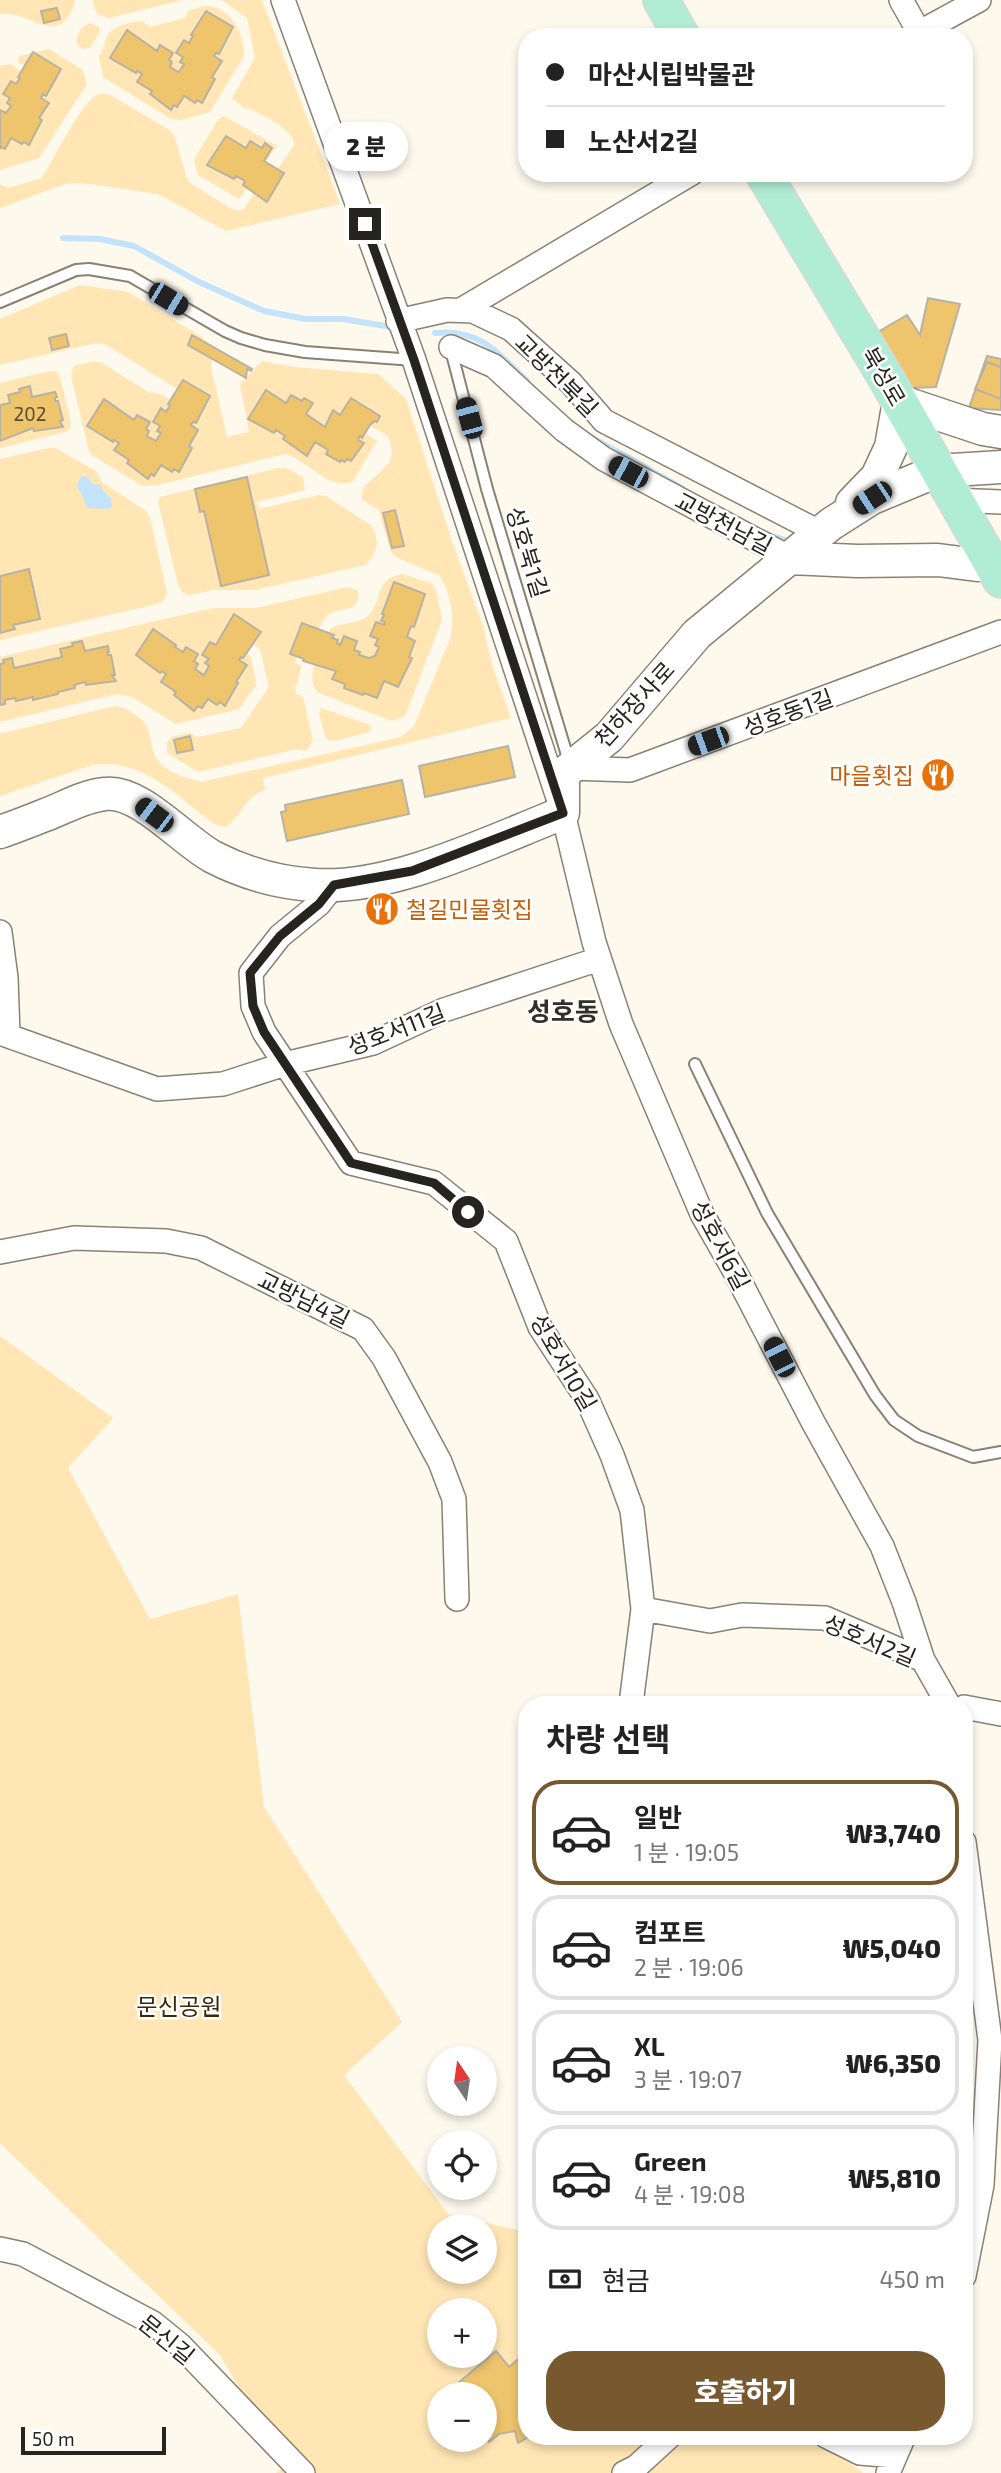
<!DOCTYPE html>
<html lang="ko">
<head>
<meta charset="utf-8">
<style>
	body { margin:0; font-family:"Exo 2","Noto Sans KR",sans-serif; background:#f2f2f2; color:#222; height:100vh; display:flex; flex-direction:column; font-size:26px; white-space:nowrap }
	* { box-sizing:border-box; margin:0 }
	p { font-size:23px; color:#767676 }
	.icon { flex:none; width:38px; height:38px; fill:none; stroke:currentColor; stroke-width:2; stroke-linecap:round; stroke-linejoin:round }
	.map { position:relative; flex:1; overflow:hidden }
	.panel { position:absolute; left:518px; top:1696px; width:455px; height:749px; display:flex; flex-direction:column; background:#fff; border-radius:28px; box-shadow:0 4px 10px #0003 }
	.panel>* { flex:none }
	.top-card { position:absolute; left:518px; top:28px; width:455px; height:154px; border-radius:28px; box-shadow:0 4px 10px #0003; display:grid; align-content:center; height:154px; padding:0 28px; background:#fff }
	.needle { width:46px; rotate:347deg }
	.controls { position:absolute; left:427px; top:2046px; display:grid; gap:14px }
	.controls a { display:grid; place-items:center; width:70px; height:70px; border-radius:50%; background:#fff; box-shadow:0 4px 10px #0003; font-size:35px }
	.scale { position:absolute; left:21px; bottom:18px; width:145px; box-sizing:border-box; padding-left:7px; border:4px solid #26241f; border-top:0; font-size:19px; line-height:24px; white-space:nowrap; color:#26241f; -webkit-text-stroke:5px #fff; paint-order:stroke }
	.end { position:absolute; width:32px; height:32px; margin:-16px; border:9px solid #26241f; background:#fff; box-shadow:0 0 0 4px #fff }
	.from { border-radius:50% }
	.bubble { position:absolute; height:49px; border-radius:24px; background:#fff; box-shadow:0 4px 10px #0003; font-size:23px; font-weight:800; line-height:49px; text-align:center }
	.car { position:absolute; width:21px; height:42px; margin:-21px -10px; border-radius:9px; box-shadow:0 0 5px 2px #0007; background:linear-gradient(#222 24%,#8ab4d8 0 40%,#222 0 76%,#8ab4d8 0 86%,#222 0) }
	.top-card b { display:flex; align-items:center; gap:24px; height:66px; font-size:26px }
	.top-card b+b { border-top:2px solid #e0e0e0 }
	.top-card i { width:18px; height:18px; background:#222 }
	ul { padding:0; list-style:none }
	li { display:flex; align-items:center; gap:21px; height:105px; margin:0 14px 10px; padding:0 14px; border:4px solid #e0e0e0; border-radius:28px }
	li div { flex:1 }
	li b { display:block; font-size:26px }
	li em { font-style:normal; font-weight:800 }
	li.on { border-color:#78582e }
	li>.icon { width:63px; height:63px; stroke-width:1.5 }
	h2 { padding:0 28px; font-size:32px; line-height:84px }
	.pay { display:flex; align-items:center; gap:18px; height:77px; padding:0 28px; font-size:26px }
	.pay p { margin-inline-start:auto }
	.action { display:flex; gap:14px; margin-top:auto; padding:14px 28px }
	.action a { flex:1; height:80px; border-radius:28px; background:#78582e; color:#fff; font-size:28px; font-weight:800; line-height:80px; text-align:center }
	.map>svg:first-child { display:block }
</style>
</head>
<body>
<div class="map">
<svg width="1001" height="2473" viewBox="0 0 1001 2473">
	<rect width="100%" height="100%" fill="#fef9ed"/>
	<path fill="#ffe6b4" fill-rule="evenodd" d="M0,0h75c-1,11 -12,29 -25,26 -19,-3 -27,-13 -50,-12z
		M92,0h91l-74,18 -12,-4z
		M222,0h40l78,204 -114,27 -68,-37 -75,-11 -18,1 -65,24v-24l8,4 34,-10c11,-18 37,-70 52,-81 5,-4 10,-3 16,-2l58,34 6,6 13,43 3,5 40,25 9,3 5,-2 14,-22 14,-9 22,-33c0,-17 -32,-29 -45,-37l-4,1 -13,-11 23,-40 -8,-40z
		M204,6c25,-1 41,27 40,50l-34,56 -29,8 -10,-1 -68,-42 -4,-21c5,-6 4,-10 7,-17 5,-14 23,-16 36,-18l8,6 35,-9 3,-7z
		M90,23l9,4 1,4 -10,17 -7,1 -6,-5c-2,-10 5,-18 13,-21z
		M49,49l34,21 4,14 -48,74 -39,12v-104l10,-2 14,9 4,-6 -9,-4 -1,-4 1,-3z
		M224,116l53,30 -38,53 -41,-24 -4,-15 23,-39z
		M80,285l48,7 74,45 12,14 -3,16 16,70 22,-5 -9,-48 22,-23 32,6 84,7 28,25 46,142 31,85 10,42 18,50 -248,60 2,12c-20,6 -24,26 -39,37l-12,-3c-37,-28 -72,-67 -122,-59l-92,31v-62l115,-28c9,1 13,4 21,9 21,14 10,33 24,48 10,11 28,15 41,19l200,-45 13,-11 36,-87c5,-19 1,-46 -10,-63l-46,-20 -5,-9 -10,-37 -17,-10c-5,-25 43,-26 26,-64l-19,-11 -5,7 13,9 -24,40c-24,11 -46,-22 -68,-27l-128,31 -15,1 -50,-31 -4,-7 -17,-73 3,-9 21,-5 7,2 46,29 16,3 8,7 7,-12 -74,-46 -9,-1 -96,22v-46z
		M49,371l8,1 3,5 11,45 -1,6 -5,4 -65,16v-65z
		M49,448h6l41,23 6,11 44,29 4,7 17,75 -3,7 -7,4 -157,36v-181z
		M278,468h8l17,9 2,13 -48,12 1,7 61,-14 7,1 43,28c12,13 9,30 -4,41l-110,25h-43l-22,5 -8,-3 -4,-7 -20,-83 2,-5z
		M403,574l29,10 4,6 6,30 -37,96 -13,5 -73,-28c-18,-15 5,-48 12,-65 11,-6 30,-4 38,-13 14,-16 6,-37 34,-41z
		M348,587l10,4c4,23 -18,15 -30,24 -7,5 -10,18 -13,25l-10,-3 -10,25 6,4 -3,17 -3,3 1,8 7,3 9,39 1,5 -7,10 -9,-2 -99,23 -31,-19v-11l5,-5 16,-4 10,4 43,-9 28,-41 -9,-38 -9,-6 -6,8 6,6 5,28 -17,24 -63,15 -44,-27 -15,-3 -117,28v-65l199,-46 15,-3h42z
		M321,708l49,17 1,4 -2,3 -34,9 -7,-1 -3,-4 -6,-22z
		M0,1336l113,82 -45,50 82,151 88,-25 26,213 138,215 -58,53 105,140 78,17v204h287l49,37h-587l8,-7 -64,-111 -220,-212zM439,2226h46v46h-46zM439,2310h46v46h-46zM439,2394h46v46h-46z"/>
	<path fill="#c3e3fb" d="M82,476l6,1 5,7 8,1 2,6 8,7 1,8 -3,3 -22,-1 -6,-16 -3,-3 -1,-5z"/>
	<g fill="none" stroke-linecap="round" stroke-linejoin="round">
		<path stroke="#c3e3fb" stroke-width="6" d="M63,238l37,1 34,7 65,36 65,29 42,8h37l48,8
			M435,333c44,-5 63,20 92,48
			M593,438l89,50
			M768,535l17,5"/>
	</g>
	<path fill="#eec46d" stroke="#b8b2a4" stroke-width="2" d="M57,8l3,11 -16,4 -3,-12z
		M206,11l27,16 -14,27 -3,-1 -2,3 8,5 -10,16 3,2 -13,24 -5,-3 -2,3 -11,-7 -7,11 -3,-2 -3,5 -21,-16 2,-3 -15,-9 5,-8 -5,-3 -1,2 -26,-15 17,-28 30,21 3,-6 13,8 -4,7 3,2 -2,5 9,5 5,-8 -4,-2 3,-5 -7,-4 8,-13 5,3 4,-7 -2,-1z
		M33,52l28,17 -15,27 -3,-2 -2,4 8,5 -10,15 3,2 -13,25 -5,-3 -2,2 -11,-6 -6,11 -4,-2 -1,2v-39l6,3 5,-7 -4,-3 3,-5 -7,-4 8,-13 5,3 4,-6 -2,-1z
		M226,136l20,12 4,-7 12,7 3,-5 7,5 -8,13 20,12 -17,29 -24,-17 2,-4 -9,-5 -2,3 -27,-14z
		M928,298l32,6 -24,83 -26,1 -34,-55 31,-18 13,20z
		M66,334l3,12 -17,4 -3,-12z
		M192,335l60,34 -1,2 -4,-2 -1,9 -58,-33z
		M987,356l14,3v51l-32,-2z
		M987,362l14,5v32l-26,-10z
		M183,380l27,16 -14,27 -3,-1 -2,3 7,5 -9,16 3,2 -13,24 -5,-3 -2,3 -11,-7 -7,11 -3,-2 -3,5 -21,-16 2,-3 -15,-10 5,-7 -5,-3 -1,2 -26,-16 17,-27 30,21 3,-5 13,7 -4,7 3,2 -2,5 9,5 5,-8 -4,-2 3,-5 -7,-4 8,-14 5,4 4,-7 -2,-1z
		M30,386l2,11 23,-5 2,5 -2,1v3h3l5,19 -3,1 3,6 -29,4 -1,-3 -33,13v-36l10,-2 -2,-8 12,-3 -1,-3z
		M266,390l20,13 5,-8 11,6 2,-3 9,5 -7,11 19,13 8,-17 7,5 11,-17 29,18 -3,6 -2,-1 -5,4 -8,13 -2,-2 -2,4 6,3 -13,18 -4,-2 -2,3 -4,-2 -1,2 -14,-8 2,-4 -13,-8 -8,14 -24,-17 2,-3 -9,-6 -2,3 -26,-14z
		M247,477l22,98 -48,11 -17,-75 -4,1 -5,-23z
		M395,510l9,36 -12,2 -9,-35z
		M29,569l11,50 -27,6 2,4 -15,4v-57z
		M394,582l31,12 -11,33 -3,-1 -4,11 8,4 -6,16 3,1 -14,29 -14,-6 -7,17 -13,-5 -1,2 -19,-7 1,-4 -13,-5 4,-8 -33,-10 1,-2 -14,-5 12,-31 32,12 -2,3 6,2 -1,3 3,2 4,-9 13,5 -3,9 6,2 -1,3 10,3 6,-2 4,-9 -4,-2 3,-6 -8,-3 6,-14 8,3 1,-3 -4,-1 3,-6 -2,-1z
		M234,614l27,18 -18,26 -2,-1 -2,3 8,5 -11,17 2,1 -13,23 -5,-4 -3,3 -9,-6 -6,9 -4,-2 -4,5 -20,-16 2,-3 -15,-10 5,-8 -4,-3 -2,2 -24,-18 17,-26 23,16 -1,2 8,5 3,-5 12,7 -4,7 4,3 -3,5 9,6 5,-9 -4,-3 4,-4 -7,-4 8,-13 6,3z
		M82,641l3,10 23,-5 1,6h-2l1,3h3l4,20h-3l4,6 -30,4 -1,-3 -11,3 1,3 -17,4v2l-25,6v-3l-17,4 -1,-3 -10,2v4l-5,1v-41l4,-1 -1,-3 9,-2 2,10 48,-11 -2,-8 13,-3 -1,-3z
		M190,736l3,14 -16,3 -3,-13z
		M508,746l7,31 -90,20 -6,-31z
		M402,780l7,34 -122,27 -6,-29 5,-1 -1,-6z
		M496,2351l13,16 14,-12 4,5v76h3l-12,7 -3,-12 -16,3 -10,8 -4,-5v-43h-22l-7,-9z"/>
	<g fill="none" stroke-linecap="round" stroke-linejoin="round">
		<g stroke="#888275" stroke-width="14">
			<path id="service" d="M0,302l76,-32 13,-1 41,7 95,55 16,7 24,7 40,7 109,8
				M451,350l36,139 83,276
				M695,1064l72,149 108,182 19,25 24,16 55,21 28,-5"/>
		</g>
		<g stroke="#888275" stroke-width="26">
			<path id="minor" d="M283,0l131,360 149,453 31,129 27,82 81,190 32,56 79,152 69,124 22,56 19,58
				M901,0l18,32
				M911,37l68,-37
				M461,310l231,-137
				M398,321l49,-11 26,1 38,18 60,54 33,38 217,112
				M451,347l43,19 70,64 40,29 186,99
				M954,500l47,2
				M571,768l59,2 371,-138
				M334,885l-15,19 -39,32 -29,37 2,33 11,26 87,131 83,20 72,58 34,86 47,72 25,56 20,55 11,99 -12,95
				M0,932l6,46 2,56
				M0,1033l157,56 66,-5 62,-20 88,-21 71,-33 155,-51
				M0,1252l74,-14 92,3 35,7 162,81 21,29 56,104 14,37 3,100
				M643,1609l67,12 32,-6 83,3 98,42 25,44
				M964,1707l37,7
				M964,1842l26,198 -8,145 -18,91
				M0,2249l23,5 130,69 27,22 123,128
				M826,2436l34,17 35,3
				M624,2473l12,-6 34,-31
				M888,2473l16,-37"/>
		</g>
		<g stroke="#888275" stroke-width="35">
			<path id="secondary" d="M852,503l25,-26 14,-30 8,-46 84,28 18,3
				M790,558l67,3 81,-1 39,5 15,-1
				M0,832c15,-5 30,-11 45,-17 19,-7 39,-19 60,-21 34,-5 78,47 108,63 31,16 67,26 102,28 78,5 176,-44 248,-72v-39l46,-37 88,-103 134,-110 41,-26 65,-27 64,-4"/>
		</g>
		<g stroke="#d8d8d7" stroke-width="38">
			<path id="primary" d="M661,0l21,37
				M763,173l123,205 115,202"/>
		</g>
		<use href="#service" stroke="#fff" stroke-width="10"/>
		<use href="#minor" stroke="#fff" stroke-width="23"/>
		<use href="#secondary" stroke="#fff" stroke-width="32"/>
		<use href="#primary" stroke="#b0ecd6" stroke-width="35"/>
	</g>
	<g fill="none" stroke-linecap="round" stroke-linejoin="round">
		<path stroke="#26241f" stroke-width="9" d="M365,224l49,136 149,453 -151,58 -78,14 -15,19 -39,32 -30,37 3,33 11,26 87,131 83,20 34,29"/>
	</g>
	<defs>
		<g id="restaurant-disc" transform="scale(1.75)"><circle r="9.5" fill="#e8710a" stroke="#fff"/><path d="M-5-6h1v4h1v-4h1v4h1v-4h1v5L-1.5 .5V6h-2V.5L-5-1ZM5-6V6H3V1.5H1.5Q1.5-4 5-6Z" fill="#fff"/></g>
	</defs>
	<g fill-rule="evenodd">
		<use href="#restaurant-disc" x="938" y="775"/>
		<use href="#restaurant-disc" x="382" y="909"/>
	</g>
	<g text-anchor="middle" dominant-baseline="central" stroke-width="5" stroke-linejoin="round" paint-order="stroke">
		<g font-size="19" fill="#584c32">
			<text x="30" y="413">202</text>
		</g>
		<g font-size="23" fill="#26241f" stroke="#fff">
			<text transform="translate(557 375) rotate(45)">교방천북길</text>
			<text transform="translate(884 376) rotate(60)">북성로</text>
			<text transform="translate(724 523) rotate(28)">교방천남길</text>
			<text transform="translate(528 552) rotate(73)">성호북1길</text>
			<text transform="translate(634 704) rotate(-48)">천하장사로</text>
			<text transform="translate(788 712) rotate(-20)">성호동1길</text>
			<text transform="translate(396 1029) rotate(-21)">성호서11길</text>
			<text transform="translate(721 1245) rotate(62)">성호서6길</text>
			<text transform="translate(304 1299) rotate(26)">교방남4길</text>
			<text transform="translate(564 1362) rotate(60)">성호서10길</text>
			<text transform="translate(870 1640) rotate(23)">성호서2길</text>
			<text transform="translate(167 2339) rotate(39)">문신길</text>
		</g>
		<g font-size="23" fill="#c56008" stroke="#fff" text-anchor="end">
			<text x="914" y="775">마을횟집</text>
			<text x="406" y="909" text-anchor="start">철길민물횟집</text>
		</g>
		<g font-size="23" fill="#392801" stroke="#fff">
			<text x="179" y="2006">문신공원</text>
		</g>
		<g font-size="26" font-weight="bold" fill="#342f24" stroke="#fff">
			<text x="563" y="1010">성호동</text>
		</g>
	</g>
</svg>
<div class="controls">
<a><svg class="needle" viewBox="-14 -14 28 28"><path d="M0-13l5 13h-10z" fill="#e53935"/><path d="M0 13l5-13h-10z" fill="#767676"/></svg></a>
<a><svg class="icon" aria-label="locate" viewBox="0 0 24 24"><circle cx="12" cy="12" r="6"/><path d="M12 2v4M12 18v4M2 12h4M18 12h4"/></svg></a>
<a><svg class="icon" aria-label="layers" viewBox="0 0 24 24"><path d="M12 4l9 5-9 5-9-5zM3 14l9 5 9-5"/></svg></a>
<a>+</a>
<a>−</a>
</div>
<div class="scale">50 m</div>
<i class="end from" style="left:468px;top:1212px"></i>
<i class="end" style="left:365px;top:224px"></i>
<div class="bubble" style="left:324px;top:122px;width:84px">2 분</div>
<i class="car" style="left:168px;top:299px;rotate:121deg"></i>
<i class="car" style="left:469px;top:418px;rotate:345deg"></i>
<i class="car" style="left:628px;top:472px;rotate:298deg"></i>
<i class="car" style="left:872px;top:498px;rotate:237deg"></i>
<i class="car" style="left:708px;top:741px;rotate:250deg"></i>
<i class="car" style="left:154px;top:815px;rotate:307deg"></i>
<i class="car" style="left:779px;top:1357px;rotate:333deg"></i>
<div class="top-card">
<b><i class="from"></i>마산시립박물관</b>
<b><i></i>노산서2길</b>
</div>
<section class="panel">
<h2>차량 선택</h2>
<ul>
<li class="on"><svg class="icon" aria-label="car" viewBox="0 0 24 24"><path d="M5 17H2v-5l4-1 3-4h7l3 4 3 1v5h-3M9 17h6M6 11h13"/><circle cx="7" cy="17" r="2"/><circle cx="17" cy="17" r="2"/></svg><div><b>일반</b><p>1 분 · 19:05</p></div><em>₩3,740</em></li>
<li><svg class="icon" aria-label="car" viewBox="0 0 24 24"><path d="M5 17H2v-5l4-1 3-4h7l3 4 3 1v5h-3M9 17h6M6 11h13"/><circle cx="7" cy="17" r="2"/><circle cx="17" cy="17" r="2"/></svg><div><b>컴포트</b><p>2 분 · 19:06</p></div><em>₩5,040</em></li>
<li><svg class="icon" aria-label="car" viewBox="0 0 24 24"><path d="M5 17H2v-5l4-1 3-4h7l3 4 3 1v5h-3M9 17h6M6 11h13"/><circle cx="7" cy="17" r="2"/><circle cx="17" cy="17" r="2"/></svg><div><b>XL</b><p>3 분 · 19:07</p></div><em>₩6,350</em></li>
<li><svg class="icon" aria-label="car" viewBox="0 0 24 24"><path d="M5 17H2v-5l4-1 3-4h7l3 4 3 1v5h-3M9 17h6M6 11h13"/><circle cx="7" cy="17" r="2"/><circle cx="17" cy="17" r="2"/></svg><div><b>Green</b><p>4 분 · 19:08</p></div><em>₩5,810</em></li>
</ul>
<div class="pay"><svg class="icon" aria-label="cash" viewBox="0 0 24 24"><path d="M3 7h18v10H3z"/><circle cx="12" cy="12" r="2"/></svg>현금<p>450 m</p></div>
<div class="action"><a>호출하기</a></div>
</section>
</div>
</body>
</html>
